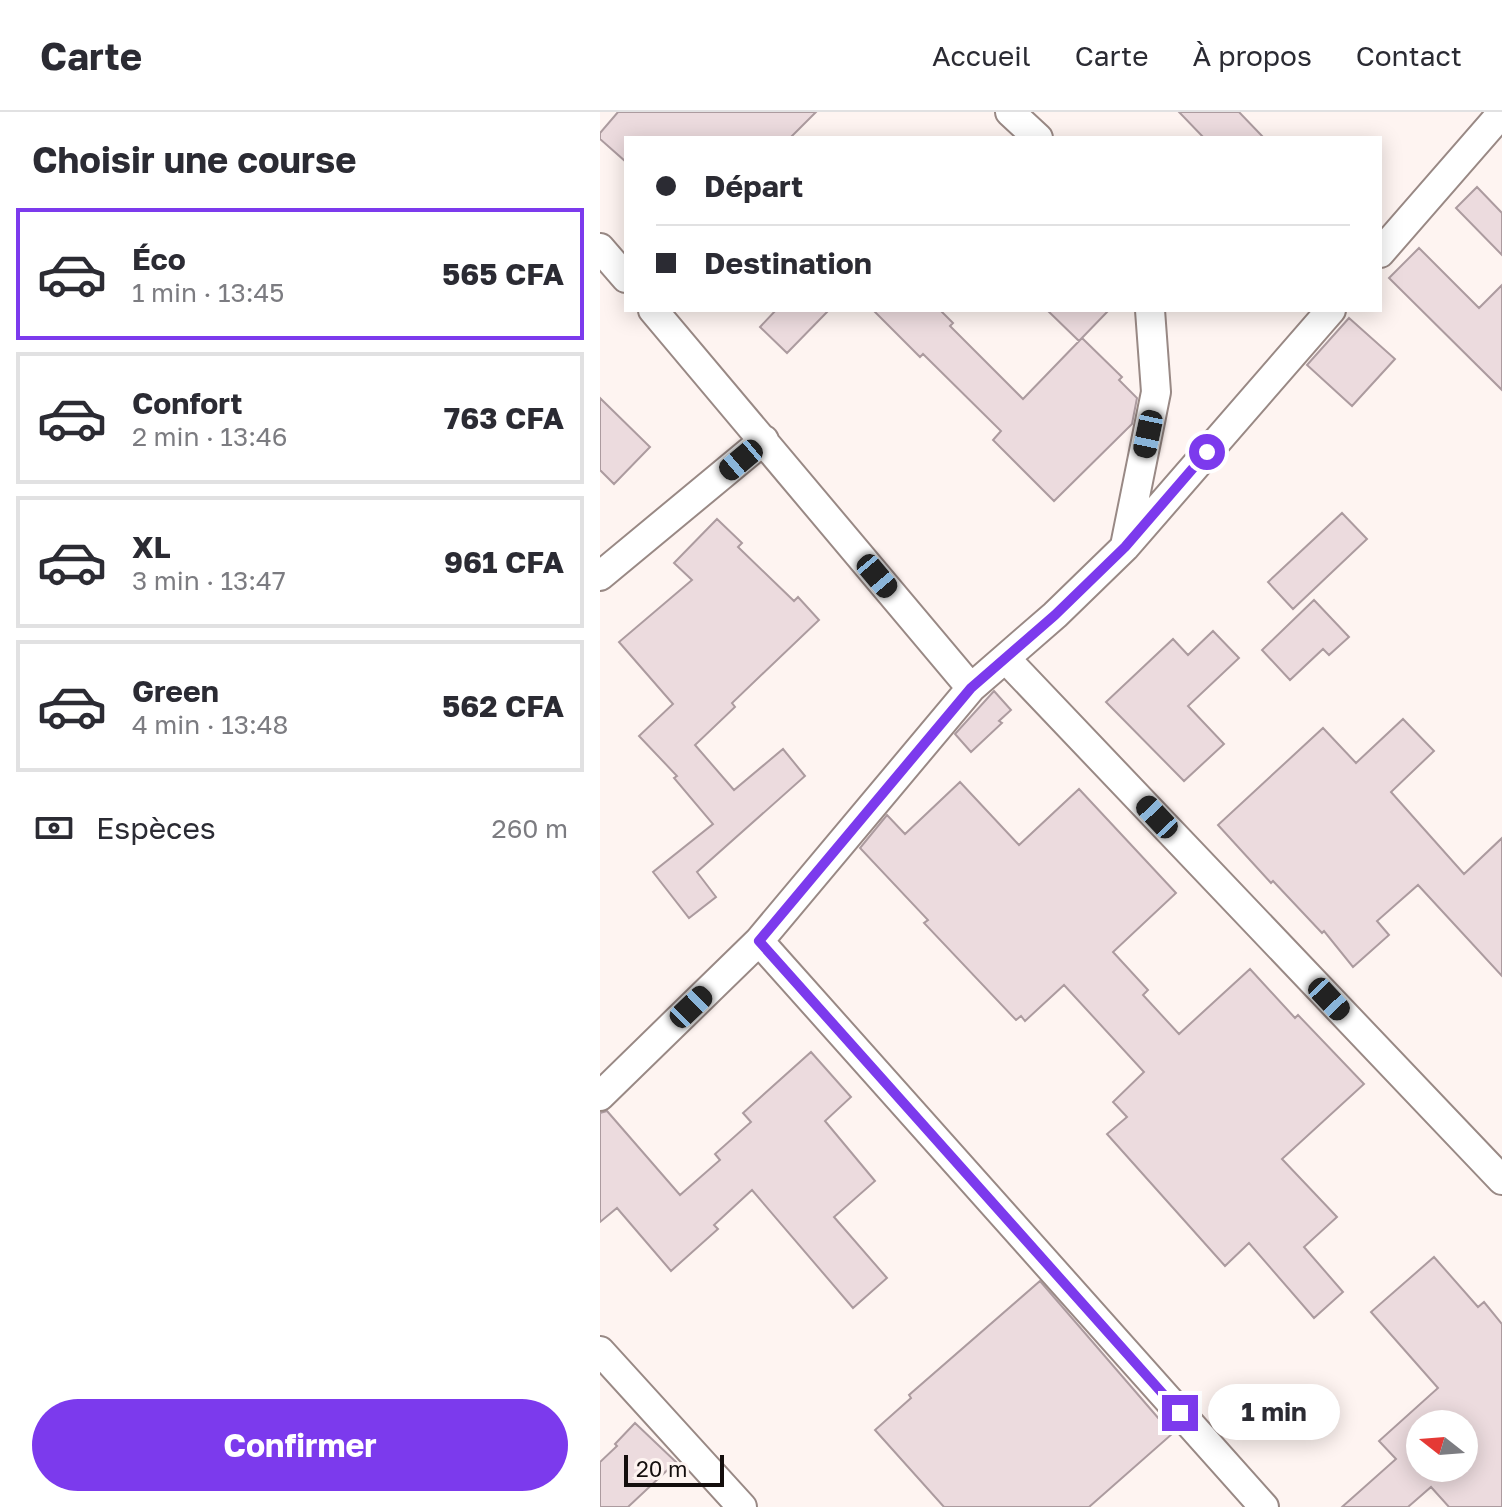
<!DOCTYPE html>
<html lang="fr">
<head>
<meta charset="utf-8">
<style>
	body { margin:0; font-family:"Golos Text",sans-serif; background:#f7f7f7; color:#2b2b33; height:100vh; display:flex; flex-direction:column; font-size:30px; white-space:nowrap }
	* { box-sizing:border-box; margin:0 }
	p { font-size:26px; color:#7c7c81 }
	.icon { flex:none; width:44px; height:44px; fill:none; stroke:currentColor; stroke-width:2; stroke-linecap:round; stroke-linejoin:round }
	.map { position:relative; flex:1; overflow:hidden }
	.side { display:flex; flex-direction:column; background:#fff; width:600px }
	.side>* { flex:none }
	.guide { position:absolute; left:24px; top:24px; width:758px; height:176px; border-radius:0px; box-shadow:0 4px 20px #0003; display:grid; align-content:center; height:176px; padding:0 32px; background:#fff }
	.needle { width:52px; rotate:287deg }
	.tools { position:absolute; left:806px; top:1298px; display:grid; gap:16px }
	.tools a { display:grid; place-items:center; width:72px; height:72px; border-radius:50%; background:#fff; box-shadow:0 4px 20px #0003; font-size:40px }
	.scale { position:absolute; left:24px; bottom:20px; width:100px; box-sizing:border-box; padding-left:8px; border:4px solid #140e0d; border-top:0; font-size:22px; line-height:28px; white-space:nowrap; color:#140e0d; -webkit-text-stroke:6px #fef4f1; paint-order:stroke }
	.end { position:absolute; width:36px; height:36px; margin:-18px; border:10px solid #7c3aed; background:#fff; box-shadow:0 0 0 4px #fff }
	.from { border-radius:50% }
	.bubble { position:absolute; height:56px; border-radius:28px; background:#fff; box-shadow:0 4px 20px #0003; font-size:26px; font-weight:700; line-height:56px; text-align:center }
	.car { position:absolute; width:24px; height:48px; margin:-24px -12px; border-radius:10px; box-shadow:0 0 6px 2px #0007; background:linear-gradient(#222 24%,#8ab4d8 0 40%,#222 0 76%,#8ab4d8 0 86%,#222 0) }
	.guide b { display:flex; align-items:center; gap:28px; height:76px; font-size:30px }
	.guide b+b { border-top:2px solid #e1e1e2 }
	.guide i { width:20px; height:20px; background:#2b2b33 }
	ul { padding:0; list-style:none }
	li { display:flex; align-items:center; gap:24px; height:132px; margin:0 16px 12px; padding:0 16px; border:4px solid #e1e1e2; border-radius:0px }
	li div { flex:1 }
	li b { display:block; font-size:30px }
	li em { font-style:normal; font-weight:700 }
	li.selected { border-color:#7c3aed }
	li>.icon { width:72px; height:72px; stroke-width:1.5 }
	h2 { padding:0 32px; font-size:36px; line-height:96px }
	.pay { display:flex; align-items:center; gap:20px; height:88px; padding:0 32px; font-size:30px }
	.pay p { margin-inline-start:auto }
	.primary-button { display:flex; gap:16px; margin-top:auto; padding:16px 32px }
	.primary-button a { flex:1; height:92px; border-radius:48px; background:#7c3aed; color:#fff; font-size:32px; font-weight:700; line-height:92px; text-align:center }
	header { display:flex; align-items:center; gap:48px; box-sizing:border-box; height:112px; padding:0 40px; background:#fff; border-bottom:2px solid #e1e1e2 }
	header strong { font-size:38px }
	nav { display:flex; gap:44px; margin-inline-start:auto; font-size:28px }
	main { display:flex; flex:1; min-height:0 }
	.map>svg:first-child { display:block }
</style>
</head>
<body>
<header>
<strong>Carte</strong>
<nav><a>Accueil</a><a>Carte</a><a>À propos</a><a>Contact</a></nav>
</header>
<main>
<section class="side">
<h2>Choisir une course</h2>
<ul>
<li class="selected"><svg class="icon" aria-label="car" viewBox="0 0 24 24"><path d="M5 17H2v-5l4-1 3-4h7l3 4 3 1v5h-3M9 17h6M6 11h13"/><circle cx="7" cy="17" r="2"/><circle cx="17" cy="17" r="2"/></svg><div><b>Éco</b><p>1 min · 13:45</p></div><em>565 CFA</em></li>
<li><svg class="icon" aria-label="car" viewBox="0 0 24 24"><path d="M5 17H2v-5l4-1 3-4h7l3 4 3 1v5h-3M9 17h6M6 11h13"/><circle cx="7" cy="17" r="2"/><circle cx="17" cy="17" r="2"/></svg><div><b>Confort</b><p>2 min · 13:46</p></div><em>763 CFA</em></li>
<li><svg class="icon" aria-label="car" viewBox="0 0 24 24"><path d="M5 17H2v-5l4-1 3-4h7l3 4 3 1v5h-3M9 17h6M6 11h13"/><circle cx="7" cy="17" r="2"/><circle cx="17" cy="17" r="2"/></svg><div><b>XL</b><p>3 min · 13:47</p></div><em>961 CFA</em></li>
<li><svg class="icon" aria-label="car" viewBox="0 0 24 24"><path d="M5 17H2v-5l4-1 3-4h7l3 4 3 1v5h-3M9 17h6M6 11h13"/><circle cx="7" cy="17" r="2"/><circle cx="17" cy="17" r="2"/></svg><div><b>Green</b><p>4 min · 13:48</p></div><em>562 CFA</em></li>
</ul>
<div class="pay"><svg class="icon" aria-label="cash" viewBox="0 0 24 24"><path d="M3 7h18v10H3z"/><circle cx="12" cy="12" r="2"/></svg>Espèces<p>260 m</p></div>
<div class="primary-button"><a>Confirmer</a></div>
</section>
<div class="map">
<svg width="902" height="1395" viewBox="0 0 902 1395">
	<rect width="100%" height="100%" fill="#fef4f1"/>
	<path fill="#ecdbde" stroke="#ac9b9f" stroke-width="2" fill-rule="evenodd" d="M18,0h198l-26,26h-164l-1,23 -25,-22v-6z
		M579,0h60l25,26h-60z
		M877,75l25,26v42l-46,-47z
		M819,136l60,60 23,-23v105l-113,-112z
		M176,198h53l-42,43 -27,-26z
		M273,198h67l13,13 -3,3 73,73 59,-61 40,39 -3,3 18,18 -5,26 -78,77 -61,-61 8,-9 -78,-77 -3,3z
		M447,198h62l-30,31z
		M749,206l46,41 -43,47 -45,-41z
		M0,286l50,49 -36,37 -14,-14z
		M742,401l25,26 -74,70 -25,-27z
		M117,407l25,24 -4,4 56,54 4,-4 21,23 -87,83 3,4 -40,38 39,45 49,-41 22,27 -108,96 19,25 -27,21 -36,-46 60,-48 -39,-46 3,-2 -38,-40 34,-32 -54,-62 73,-62 -18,-17z
		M714,488l35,37 -20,18 -6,-6 -33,31 -28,-30z
		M613,519l26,27 -51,48 36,38 -40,37 -78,-79 67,-63 15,16z
		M394,579l17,19 -12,11 3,2 -31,29 -16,-18z
		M803,607l31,32 -43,41 73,82 38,-36v138l-84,-91 -41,36 12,14 -36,32 -29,-36 -2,2 -49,-52 -2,2 -53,-58 105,-97 33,35z
		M360,670l59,63 60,-56 97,104 -63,59 35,38 -5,5 36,39 71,-65 45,49 3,-3 66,69 -82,75 55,58 -33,30 39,45 -29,26 -65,-75 -24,23 -118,-132 20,-17 -14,-15 31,-30 -80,-87 -39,36 -4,-5 -5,4 -92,-97 4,-3 -68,-72 27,-33 18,19z
		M211,940l40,45 -26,24 50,60 -41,36 53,61 -34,30 -101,-118 -38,35 4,4 -47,42 -54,-63 -17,14v-109l7,-2 73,84 40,-35 -5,-6 36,-32 -8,-9z
		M834,1145l44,50 6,-5 18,22v183h-53l-18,-20 -23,20h-66l54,-48 -17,-18 59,-53 -67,-76zM820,1312h44v44h-44z
		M440,1169l132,153 -83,73h-145l-69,-77 36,-32 -2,-3z
		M35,1311l41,39 -48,45h-28v-45l17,-16 -2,-2z"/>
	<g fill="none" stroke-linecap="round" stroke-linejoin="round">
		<g stroke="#998985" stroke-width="32">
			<path id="street" d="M410,0l28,26
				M0,136l26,30
				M780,141l122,-140
				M53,198l318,378
				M525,434l31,-154 -6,-82
				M0,464l164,-136
				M406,547l496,521
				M159,829l505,566
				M0,984l159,-155 212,-253 84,-73 70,-68 206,-237
				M0,1239l142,156"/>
		</g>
		<use href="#street" stroke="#fff" stroke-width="28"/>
	</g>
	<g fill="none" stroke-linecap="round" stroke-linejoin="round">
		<path stroke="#7c3aed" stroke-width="10" d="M580,1301l-421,-472 212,-253 84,-73 70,-68 82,-95"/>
	</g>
</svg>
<div class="tools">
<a><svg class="needle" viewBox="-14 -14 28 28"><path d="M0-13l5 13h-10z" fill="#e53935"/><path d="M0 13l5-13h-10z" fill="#7c7c81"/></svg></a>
</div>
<div class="scale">20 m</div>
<i class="end from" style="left:607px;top:340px"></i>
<i class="end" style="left:580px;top:1301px"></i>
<div class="bubble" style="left:608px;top:1272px;width:132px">1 min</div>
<i class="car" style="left:548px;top:322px;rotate:192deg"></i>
<i class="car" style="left:141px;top:348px;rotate:230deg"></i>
<i class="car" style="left:277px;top:464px;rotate:140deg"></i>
<i class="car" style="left:557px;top:705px;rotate:317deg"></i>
<i class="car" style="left:729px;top:887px;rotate:137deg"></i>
<i class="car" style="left:91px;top:895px;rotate:46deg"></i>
<div class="guide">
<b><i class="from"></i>Départ</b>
<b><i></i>Destination</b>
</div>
</div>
</main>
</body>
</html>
